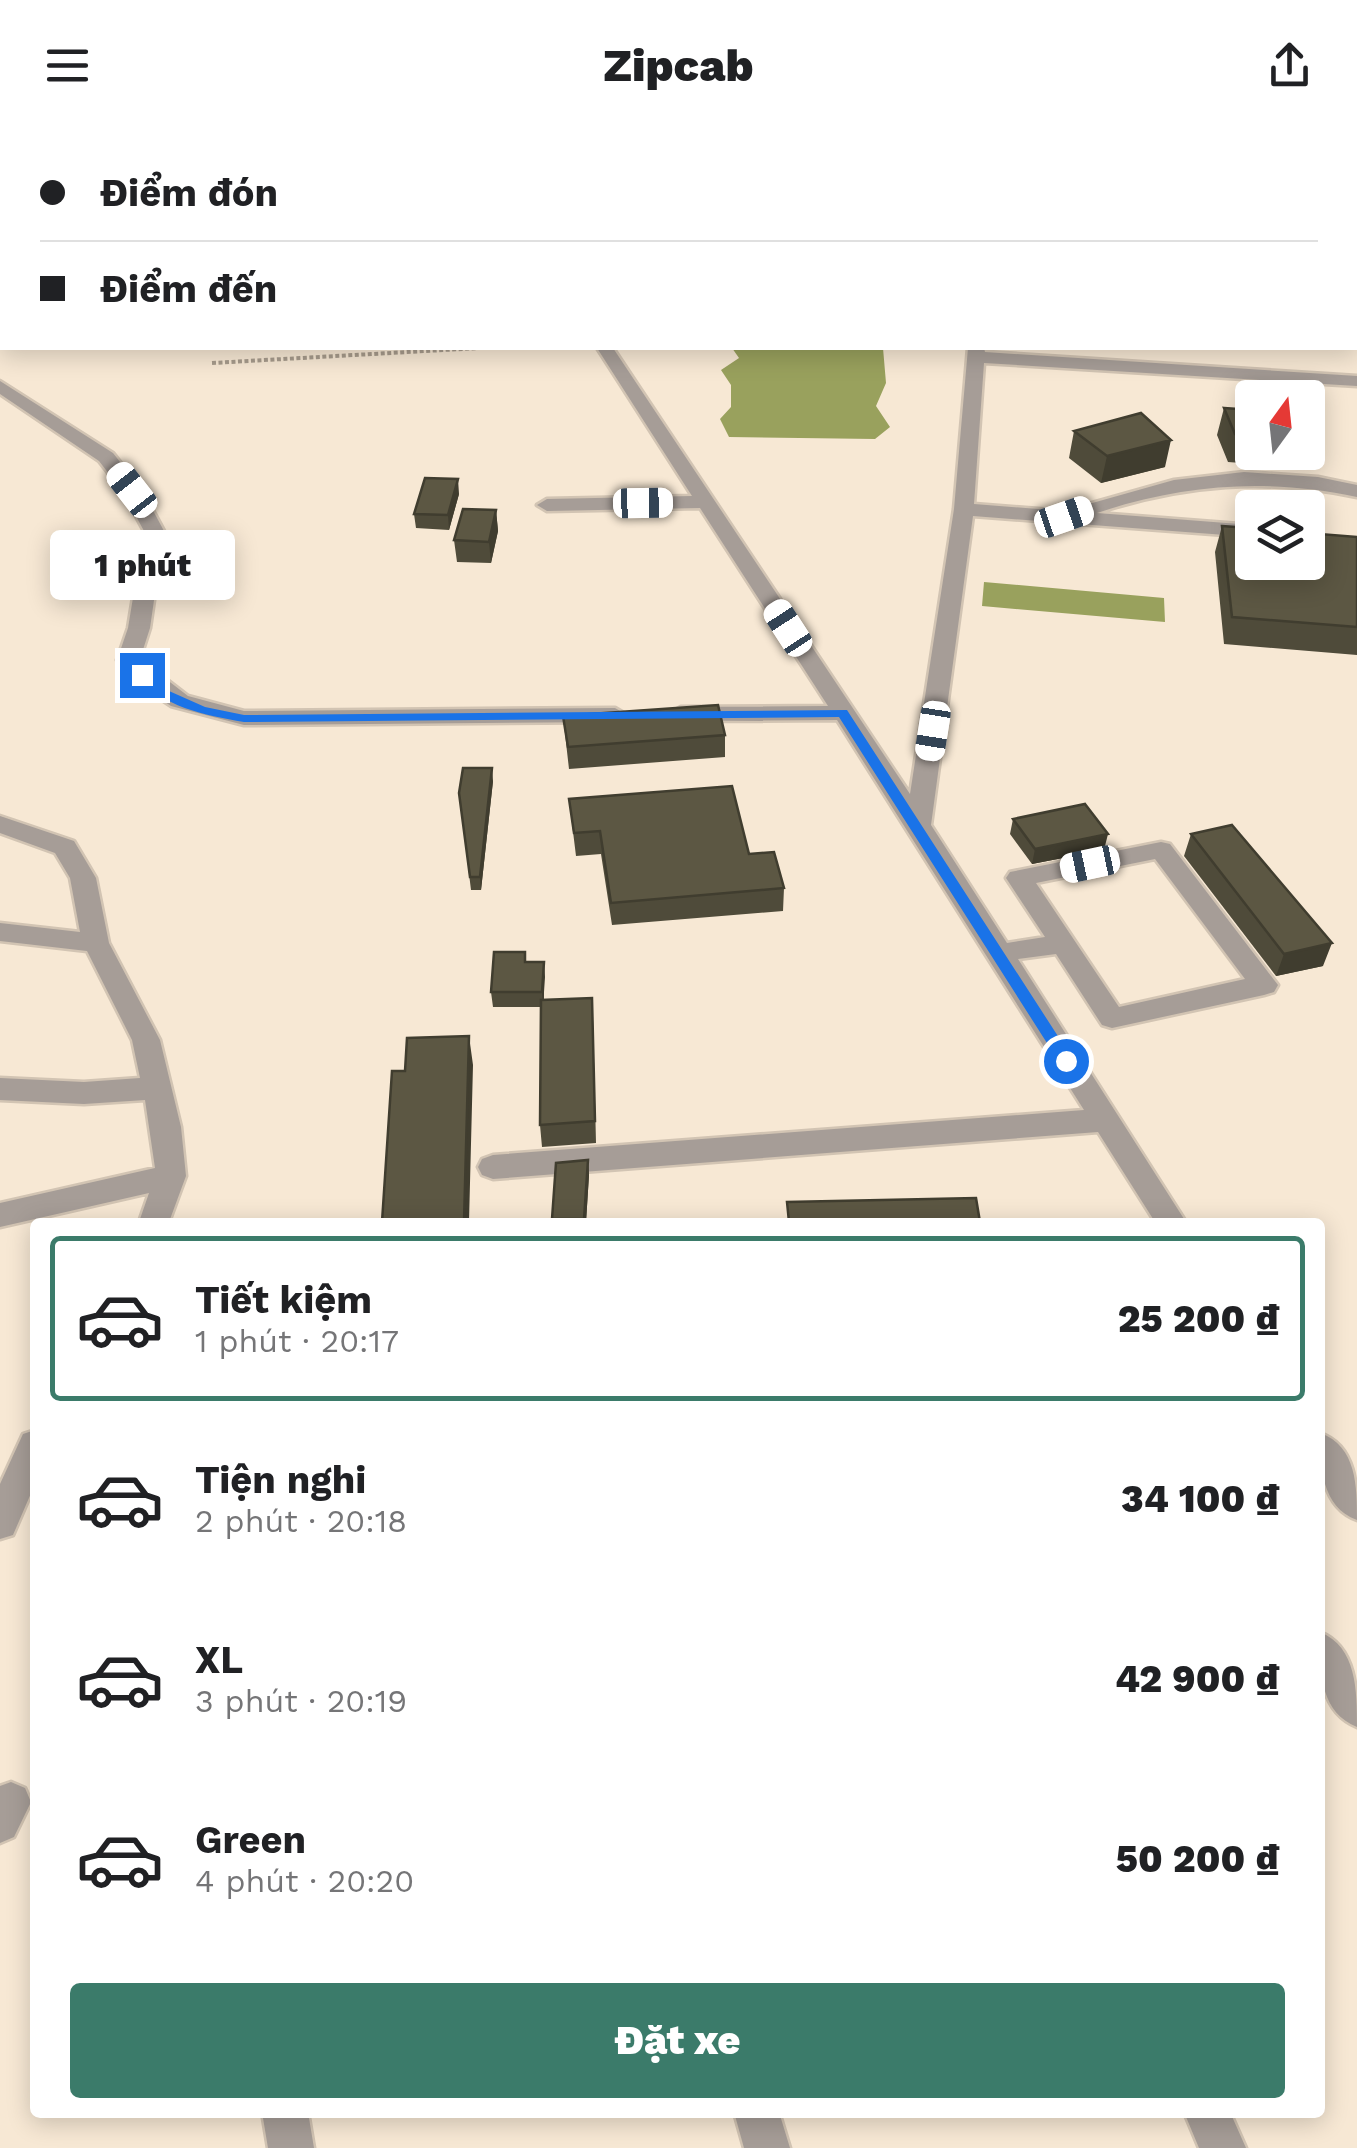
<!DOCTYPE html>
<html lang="vi">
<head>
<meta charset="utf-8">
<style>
	body { margin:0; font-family:"Work Sans",sans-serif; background:#f6f6f6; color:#202124; height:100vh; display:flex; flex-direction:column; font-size:38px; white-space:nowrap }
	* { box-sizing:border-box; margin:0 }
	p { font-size:32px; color:#757577 }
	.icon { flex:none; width:55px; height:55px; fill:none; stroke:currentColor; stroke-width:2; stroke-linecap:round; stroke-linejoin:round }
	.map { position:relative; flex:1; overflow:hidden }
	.sheet { position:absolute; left:30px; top:1088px; width:1295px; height:900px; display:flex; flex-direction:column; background:#fff; border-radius:10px; box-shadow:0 5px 25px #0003 }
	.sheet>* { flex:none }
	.banner { position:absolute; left:0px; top:0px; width:1358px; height:220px; box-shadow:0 5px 25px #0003; display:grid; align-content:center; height:220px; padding:0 40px; background:#fff }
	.needle { width:65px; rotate:15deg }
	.buttons { position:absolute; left:1235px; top:250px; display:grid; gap:20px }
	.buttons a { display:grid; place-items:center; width:90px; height:90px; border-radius:10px; background:#fff; box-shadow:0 5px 25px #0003; font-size:50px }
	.end { position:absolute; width:45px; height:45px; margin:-22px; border:12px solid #1a73e8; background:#fff; box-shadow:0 0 0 5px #fff }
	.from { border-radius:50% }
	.bubble { position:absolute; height:70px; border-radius:10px; background:#fff; box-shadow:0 5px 25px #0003; font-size:32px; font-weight:800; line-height:70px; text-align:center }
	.car { position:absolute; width:30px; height:60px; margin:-30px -15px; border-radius:12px; box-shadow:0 0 8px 2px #0007; background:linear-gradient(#fff 24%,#345 0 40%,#fff 0 76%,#345 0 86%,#fff 0) }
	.banner b { display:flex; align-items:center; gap:35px; height:95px; font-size:38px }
	.banner b+b { border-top:2px solid #e0e0e0 }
	.banner i { width:25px; height:25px; background:#202124 }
	ul { padding:18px 0 0; list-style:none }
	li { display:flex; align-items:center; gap:30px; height:165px; margin:0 20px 15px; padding:0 20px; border:5px solid transparent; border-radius:10px }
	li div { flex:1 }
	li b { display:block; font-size:38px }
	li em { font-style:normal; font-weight:800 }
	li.current { border-color:#3b7b6a }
	li>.icon { width:90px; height:90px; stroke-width:1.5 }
	.primary-button { display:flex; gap:20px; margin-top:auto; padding:20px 40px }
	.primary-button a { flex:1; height:115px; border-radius:10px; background:#3b7b6a; color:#fff; font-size:40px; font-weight:800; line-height:115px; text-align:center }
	header { display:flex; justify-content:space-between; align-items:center; height:130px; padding:0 40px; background:#fff; font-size:45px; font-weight:800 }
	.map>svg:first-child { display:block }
</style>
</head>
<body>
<header><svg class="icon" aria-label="menu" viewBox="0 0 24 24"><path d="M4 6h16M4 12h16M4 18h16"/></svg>Zipcab<svg class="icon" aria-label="share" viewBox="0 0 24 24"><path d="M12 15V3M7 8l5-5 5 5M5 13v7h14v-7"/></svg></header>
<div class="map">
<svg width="1357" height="2018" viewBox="0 0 1357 2018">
	<rect width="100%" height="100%" fill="#f7e8d4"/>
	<path fill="#99a15d" d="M732,218h151l3,35 -10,23 14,21 -15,12 -146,-2 -9,-18 11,-12v-22l-10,-15 18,-12z
		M984,452l180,16 1,24 -183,-16z"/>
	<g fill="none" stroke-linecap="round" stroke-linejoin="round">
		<g stroke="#d2c4b3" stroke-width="5">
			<path id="minor" d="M675,0h17l1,2h-16z
				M984,0h14v2h-14z
				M1323,0h14v2h-14z
				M1355,80l2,1v16l-2,-1z
				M1355,125h2v10h-2z
				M597,218h16l297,446 44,-285 14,-161h16l1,4 372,24v10l-373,-23 -10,141 90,7 110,-31 70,-8 74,5 39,8v12c-90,-19 -173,-13 -260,16l155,12v12l-279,-21 -42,309 76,118 38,-6 -39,-59 4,-6 151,-30 9,2 108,141 -4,7 -10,3 -152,33 -10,-3 -46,-71 -38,5 168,263h-31l-57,-90 -605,47 -11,-4 -4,-8 4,-8 11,-4 591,-45 -247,-390 -156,1 -12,-7 12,-7 147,-1 -128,-198 -153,3 -10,-6 10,-6 145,-3zM1155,729l90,120 -126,28 -83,-124z
				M0,251l113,72 29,37 22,41 -14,97 -10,31 48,37 56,15 371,-3 12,7 -12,7 -371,3 -73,-19 -24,-16 -30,-30 11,-32 16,-97 -21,-39 -24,-31 -99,-67z
				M0,686l74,25 22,37 13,65 51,97 21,87 5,49 -17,46h-30l10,-29 -149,34v-24l155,-35 -10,-68 -61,4 -84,-4v-22l84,4 56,-4 -8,-38 -45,-89 -87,-10v-18l80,9 -10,-54 -15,-25 -55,-20z
				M35,1300v54l-22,51 -13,4v-55l23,-50z
				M1320,1303c37,13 37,54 37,87 -36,-13 -37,-55 -37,-87z
				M1320,1502c37,15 37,59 37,95 -39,-16 -37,-59 -37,-95z
				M11,1652l14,6 6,14 -17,35 -14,6v-57z
				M262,1982h46l6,36h-46z
				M734,1982h45l11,36h-46z
				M1184,1982h46l16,36h-47z"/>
		</g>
		<path stroke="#a79b8c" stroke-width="4" stroke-dasharray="4 2.5" stroke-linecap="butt" d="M212,233l267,-15"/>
		<use href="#minor" fill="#a69d97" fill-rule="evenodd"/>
	</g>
	<path fill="#4f4b3a" d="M920,0h42v2h-40z
		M1224,278l28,2v42h56v-38l11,27 -8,27 -83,-6 -11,-27z
		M1074,301l91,36 -64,16 -32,-25z
		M459,364l-10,36 -33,-2 -2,-14z
		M496,380l2,21 -7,32 -34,-1 -3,-22z
		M1222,396l30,36h56l49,-25v118l-133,-11 -9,-92z
		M563,586l162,19v22l-156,12z
		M493,651l-12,109h-10l-12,-97z
		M569,669l180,55 35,34 -1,23 -171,14 -11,-71 -25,2z
		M1013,689l91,31 -72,14 -22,-30z
		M1191,704l132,132 -47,10 -92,-120z
		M525,822l1,10h18v37l49,21 3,123 -54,4 -2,-22 1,-118h-48l-2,-15z
		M588,1030l1,15 -3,47h-34v-3z"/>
	<path fill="#403d2f" d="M1171,310l-6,27 -64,16 6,-27z
		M458,349l1,15 -10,36 -1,-15z
		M496,380l2,21 -7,32 -2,-21z
		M492,638l1,13 -12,109 -1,-13z
		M1108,704l-4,16 -72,14 3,-15z
		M1332,813l-9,23 -47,10 8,-22z
		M544,832l1,15 -2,30 -1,-15z
		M469,906l4,29 -4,157h-5z
		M588,1030l1,15 -3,47h-1z"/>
	<path fill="#5c5743" stroke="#403d2f" stroke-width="2.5" d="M1224,278l28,2v26l-17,-2z
		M1141,283l30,27 -64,16 -33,-25z
		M1308,284l6,1 5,26 -11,-1z
		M425,348l33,1 -10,36 -34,-1z
		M463,379l33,1 -7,32 -35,-2z
		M1222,396l27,2 3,4v30h28l11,14 -5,-14h22v-29l49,4v90l-125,-10z
		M718,575l7,30 -157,12 -5,-31z
		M463,638h29l-12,109h-10l-11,-84z
		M732,656l17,68 25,-2 10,36 -173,15 -11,-72 -26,2 -5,-34z
		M1085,674l23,30 -73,15 -22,-30z
		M1232,695l100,118 -48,11 -93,-120z
		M494,822h31v10h19l-2,30h-51z
		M592,868l3,123 -55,4 1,-125z
		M469,906l-5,186h-82l10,-151h13l2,-33z
		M588,1030l-4,59h-32l4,-56z
		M976,1068l4,24h-191l-2,-20z"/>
	<path fill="#1a73e8" d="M142,541l18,16 45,20 39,8 603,-5 227,351 -8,5 -5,-1 -222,-348 -595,5c-40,-7 -82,-15 -108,-47z"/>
</svg>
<div class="buttons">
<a><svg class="needle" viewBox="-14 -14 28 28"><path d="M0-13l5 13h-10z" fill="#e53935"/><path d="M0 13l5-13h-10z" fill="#757577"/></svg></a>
<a><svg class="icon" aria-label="layers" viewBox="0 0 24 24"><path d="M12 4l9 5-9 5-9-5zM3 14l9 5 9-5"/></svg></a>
</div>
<i class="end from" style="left:1066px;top:931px"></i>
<i class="end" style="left:142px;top:545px"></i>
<div class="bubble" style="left:50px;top:400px;width:185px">1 phút</div>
<i class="car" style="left:132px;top:360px;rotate:322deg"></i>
<i class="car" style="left:643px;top:373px;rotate:89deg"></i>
<i class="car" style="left:1064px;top:387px;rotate:71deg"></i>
<i class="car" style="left:788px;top:498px;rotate:327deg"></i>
<i class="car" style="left:933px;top:601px;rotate:189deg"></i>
<i class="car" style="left:1090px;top:734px;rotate:258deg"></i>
<div class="banner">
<b><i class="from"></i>Điểm đón</b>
<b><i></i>Điểm đến</b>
</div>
<section class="sheet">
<ul>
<li class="current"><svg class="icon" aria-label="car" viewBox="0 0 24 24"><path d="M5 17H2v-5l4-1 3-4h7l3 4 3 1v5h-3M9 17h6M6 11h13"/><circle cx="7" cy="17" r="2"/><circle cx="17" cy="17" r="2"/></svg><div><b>Tiết kiệm</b><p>1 phút · 20:17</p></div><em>25 200 ₫</em></li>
<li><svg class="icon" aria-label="car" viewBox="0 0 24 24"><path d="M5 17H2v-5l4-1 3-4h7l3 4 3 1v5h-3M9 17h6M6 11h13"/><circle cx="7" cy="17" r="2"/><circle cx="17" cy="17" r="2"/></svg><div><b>Tiện nghi</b><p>2 phút · 20:18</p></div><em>34 100 ₫</em></li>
<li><svg class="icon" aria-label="car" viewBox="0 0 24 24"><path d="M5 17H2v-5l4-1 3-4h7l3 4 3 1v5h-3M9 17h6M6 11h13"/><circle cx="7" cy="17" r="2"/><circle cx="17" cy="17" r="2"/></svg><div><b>XL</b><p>3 phút · 20:19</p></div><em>42 900 ₫</em></li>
<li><svg class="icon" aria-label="car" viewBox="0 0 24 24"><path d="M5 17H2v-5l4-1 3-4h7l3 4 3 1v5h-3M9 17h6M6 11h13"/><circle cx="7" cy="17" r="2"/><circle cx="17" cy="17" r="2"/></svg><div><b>Green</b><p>4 phút · 20:20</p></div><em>50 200 ₫</em></li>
</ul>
<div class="primary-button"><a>Đặt xe</a></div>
</section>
</div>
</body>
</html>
